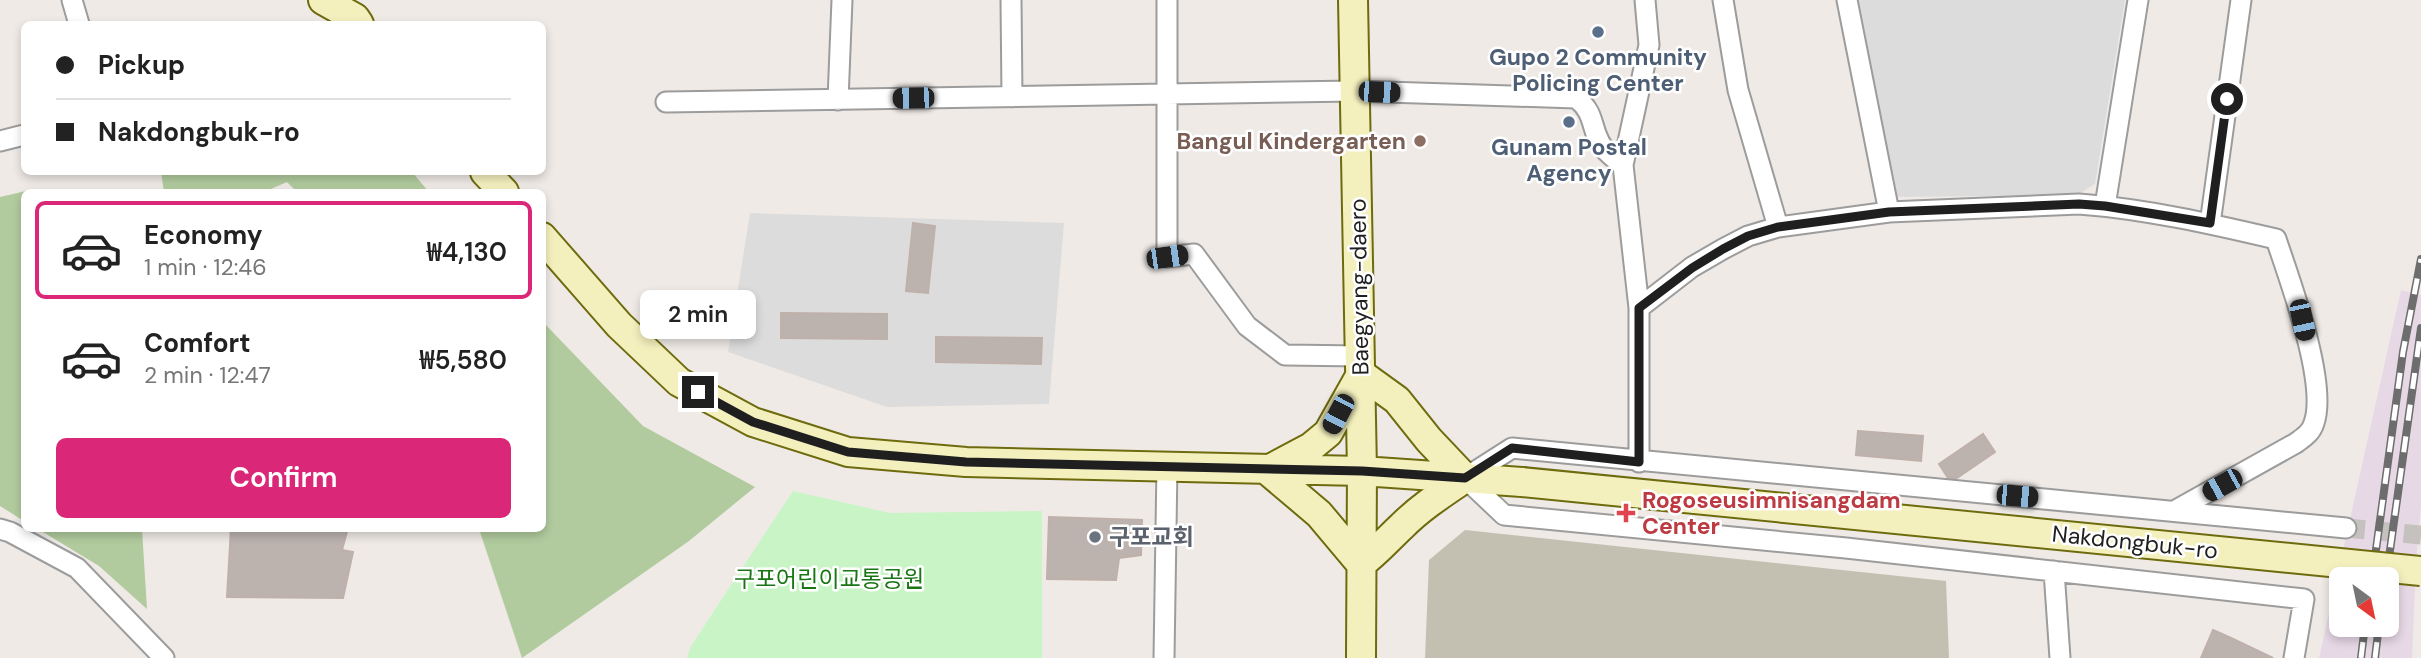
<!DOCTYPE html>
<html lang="en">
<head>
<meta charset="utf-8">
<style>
	body { margin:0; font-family:"DM Sans","Noto Sans KR",sans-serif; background:#f2f2f2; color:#222; height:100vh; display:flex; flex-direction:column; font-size:26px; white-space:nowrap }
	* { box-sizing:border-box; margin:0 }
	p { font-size:23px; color:#767676 }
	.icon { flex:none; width:38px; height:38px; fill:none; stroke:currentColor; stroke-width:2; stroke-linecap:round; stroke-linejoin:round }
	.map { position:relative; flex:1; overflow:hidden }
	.drawer { position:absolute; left:21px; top:189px; width:525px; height:343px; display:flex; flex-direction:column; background:#fff; border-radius:10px; box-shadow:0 4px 10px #0003 }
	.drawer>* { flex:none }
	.guide { position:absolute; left:21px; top:21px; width:525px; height:154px; border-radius:10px; box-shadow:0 4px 10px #0003; display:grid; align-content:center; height:154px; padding:0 35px; background:#fff }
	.needle { width:46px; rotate:147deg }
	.controls { position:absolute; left:2329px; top:567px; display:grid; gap:14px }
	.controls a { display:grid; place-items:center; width:70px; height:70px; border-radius:10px; background:#fff; box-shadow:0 4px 10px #0003; font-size:35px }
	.end { position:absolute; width:32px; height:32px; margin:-16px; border:9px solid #1f1f1f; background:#fff; box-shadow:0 0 0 4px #fff }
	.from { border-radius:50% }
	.bubble { position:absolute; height:49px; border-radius:10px; background:#fff; box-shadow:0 4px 10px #0003; font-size:23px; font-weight:600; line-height:49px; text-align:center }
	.car { position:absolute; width:21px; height:42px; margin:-21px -10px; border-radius:9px; box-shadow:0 0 5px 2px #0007; background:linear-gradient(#222 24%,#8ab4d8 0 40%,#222 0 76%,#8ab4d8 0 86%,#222 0) }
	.guide b { display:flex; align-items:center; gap:24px; height:66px; font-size:26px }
	.guide b+b { border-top:2px solid #e0e0e0 }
	.guide i { width:18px; height:18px; background:#222 }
	ul { padding:12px 0 0; list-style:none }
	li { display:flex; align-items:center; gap:21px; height:98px; margin:0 14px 10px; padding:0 21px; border:4px solid transparent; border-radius:10px }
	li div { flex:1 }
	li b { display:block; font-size:26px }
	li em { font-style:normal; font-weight:600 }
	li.selected { border-color:#db2777 }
	li>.icon { width:63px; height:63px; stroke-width:1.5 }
	.action { display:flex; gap:14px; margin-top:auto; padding:14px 35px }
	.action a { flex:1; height:80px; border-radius:10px; background:#db2777; color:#fff; font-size:28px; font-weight:600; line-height:80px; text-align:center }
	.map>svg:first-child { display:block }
</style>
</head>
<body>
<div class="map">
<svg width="2421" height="658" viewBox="0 0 2421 658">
	<rect width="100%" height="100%" fill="#efeae6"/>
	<path fill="#dddcdc" d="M1852,0h273l-30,184 -18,11 -184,2z
		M750,213l314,10 -15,181 -162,3 -159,-55z"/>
	<path fill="#e7d8e6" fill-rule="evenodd" d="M2401,290l20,5v211l-5,57 -4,95h-93zM2342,579h45v46h-45z"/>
	<path fill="#c3c0b2" d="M1465,530l481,51 3,77h-524l4,-98z"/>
	<path fill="#b1cb9e" d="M161,172h251l17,20h-132l-10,-10 -23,10h-100z
		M26,191l1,1h-3v329l-24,-15v-309z
		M543,322l100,104 112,61 -66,54 -167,117 -43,-129 63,-1z
		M38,529h104l5,80 -48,-43z"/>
	<path fill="#c9f5c6" d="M793,491l97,22 152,-2v147h-355l4,-12z"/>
	<path fill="#bcb3af" stroke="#bfb0a9" stroke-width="2" d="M913,223l22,3 -7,67 -22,-2z
		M781,313l106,1v25l-106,-1z
		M936,337l106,1 -1,26 -105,-2z
		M1858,431l65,5 -2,25 -65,-6z
		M1983,434l12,18 -38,26h-9l-9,-14z
		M1049,517l93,3 -1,35 -22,3 -3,22 -69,-1z
		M231,528h117l-6,22 11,2 -10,46 -116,-1z
		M2213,630l18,8 42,20h-72z"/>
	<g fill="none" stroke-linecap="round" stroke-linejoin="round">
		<path stroke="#c5c1be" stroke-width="19" stroke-dasharray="19 10" stroke-linecap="butt" d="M2346,528l75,7"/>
		<g stroke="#9c9c9c" stroke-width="23">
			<path id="minor" d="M72,0l7,24
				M1011,0l1,97
				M1167,0v257l27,-3 53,72 38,29 76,1
				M1723,0l15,90 40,137
				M1847,0l42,212
				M838,100l4,-100
				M666,102l689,-11 221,7c20,15 14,30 26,48 6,8 13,13 21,19
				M0,141l24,-6
				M2105,206l33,-206
				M2210,224l31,-224
				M1639,308l53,-41 31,-18 25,-13 30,-9 111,-15 190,-8c67,5 133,20 197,35 14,42 52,144 38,184 -3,10 -10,14 -18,20l-120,67
				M1639,462v-154l-16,-143 26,-120 -4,-45
				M0,529l10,3 67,36 87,90
				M2054,571l6,87
				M1164,658l3,-193
				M2294,658l10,-59 -458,-51 -342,-33 -39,-37 47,-30 834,80"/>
		</g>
		<g stroke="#6e6b0e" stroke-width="32">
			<path id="secondary" d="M323,0l32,18 4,6
				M1353,0l9,471 -1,187
				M485,172l19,20
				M542,237l77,88 60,57 74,40 95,30 118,10 396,9 160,11
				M1361,374l36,26 32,40 36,38
				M1270,469l41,-22 17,-14 32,-57
				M1267,470l52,44 42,50
				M1361,564c16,-12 27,-25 41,-38 19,-19 41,-33 63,-48"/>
		</g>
		<use href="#minor" stroke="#fff" stroke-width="19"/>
		<use href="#secondary" stroke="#f4f0be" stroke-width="28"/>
		<g stroke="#6d6d6d" stroke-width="8">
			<path id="rail" d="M2372,579l31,-227 18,-93
				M2386,579l35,-251
				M2361,658l4,-33
				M2375,658l4,-33"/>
		</g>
		<use href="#rail" stroke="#fff" stroke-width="5" stroke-dasharray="16" stroke-linecap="butt"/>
		<g stroke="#6e6b0e" stroke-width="32" stroke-linecap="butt">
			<path id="secondary-bridge" d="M1522,482l899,89"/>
		</g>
		<use href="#secondary-bridge" stroke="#f4f0be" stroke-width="28"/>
	</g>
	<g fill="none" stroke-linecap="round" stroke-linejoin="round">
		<path stroke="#1f1f1f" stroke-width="9" d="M698,392l55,30 95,30 118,10 396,9 103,7 47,-30 127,14v-154l53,-40 31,-19 25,-13 30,-9 111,-15 190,-8 26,2 105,17 17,-124"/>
	</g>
	<g fill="#5c6f8a" stroke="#fff" stroke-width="2.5">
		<circle cx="1598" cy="32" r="7"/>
		<circle cx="1569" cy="122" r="7"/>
	</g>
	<circle fill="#8d6e63" stroke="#fff" stroke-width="2.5" cx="1420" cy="141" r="7"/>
	<path fill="#e0444e" stroke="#fff" stroke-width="2.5" d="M1622.5 502.5h7v7h7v7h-7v7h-7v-7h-7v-7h7z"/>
	<circle fill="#6b7280" stroke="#fff" stroke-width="2.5" cx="1095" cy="537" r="7"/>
	<g text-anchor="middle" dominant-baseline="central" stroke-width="5" stroke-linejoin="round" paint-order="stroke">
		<g font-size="23" font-weight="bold" fill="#4e5e75" stroke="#fff">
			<text x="1598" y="57">Gupo 2 Community<tspan x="1598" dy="26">Policing Center</tspan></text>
			<text x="1569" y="147">Gunam Postal<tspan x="1569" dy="26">Agency</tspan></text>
		</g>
		<g font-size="23" font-weight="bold" fill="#785e54" stroke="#fff" text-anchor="end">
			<text x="1406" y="141">Bangul Kindergarten</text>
		</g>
		<g font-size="23" fill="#1f1f1f" stroke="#fff">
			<text transform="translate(1359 287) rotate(-91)">Baegyang-daero</text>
			<text transform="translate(2135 542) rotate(6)">Nakdongbuk-ro</text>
		</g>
		<g font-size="23" font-weight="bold" fill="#be3a42" stroke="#fff" text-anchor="start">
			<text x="1642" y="500">Rogoseusimnisangdam<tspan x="1642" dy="26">Center</tspan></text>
		</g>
		<g font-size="23" font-weight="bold" fill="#5b616d" stroke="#fff" text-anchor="start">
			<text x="1109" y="537">구포교회</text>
		</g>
		<g font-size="23" fill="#1a7515" stroke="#fff">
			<text x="829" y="579">구포어린이교통공원</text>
		</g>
	</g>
</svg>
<div class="controls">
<a><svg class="needle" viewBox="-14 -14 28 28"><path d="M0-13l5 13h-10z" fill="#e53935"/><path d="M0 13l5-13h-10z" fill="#767676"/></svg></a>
</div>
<i class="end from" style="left:2227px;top:99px"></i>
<i class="end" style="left:698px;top:392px"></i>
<div class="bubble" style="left:640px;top:290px;width:116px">2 min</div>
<i class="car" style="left:1379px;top:92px;rotate:92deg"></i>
<i class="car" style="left:913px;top:98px;rotate:269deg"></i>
<i class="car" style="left:1167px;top:257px;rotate:82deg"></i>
<i class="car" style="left:2302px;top:320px;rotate:168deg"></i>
<i class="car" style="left:1338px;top:414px;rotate:208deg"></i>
<i class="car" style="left:2222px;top:485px;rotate:241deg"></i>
<i class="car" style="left:2017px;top:496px;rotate:95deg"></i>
<div class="guide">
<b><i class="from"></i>Pickup</b>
<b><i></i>Nakdongbuk-ro</b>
</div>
<section class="drawer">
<ul>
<li class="selected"><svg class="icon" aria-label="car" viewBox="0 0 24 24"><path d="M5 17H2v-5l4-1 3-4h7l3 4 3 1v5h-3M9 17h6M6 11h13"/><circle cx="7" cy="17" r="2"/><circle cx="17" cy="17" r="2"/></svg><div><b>Economy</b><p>1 min · 12:46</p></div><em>₩4,130</em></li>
<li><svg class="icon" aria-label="car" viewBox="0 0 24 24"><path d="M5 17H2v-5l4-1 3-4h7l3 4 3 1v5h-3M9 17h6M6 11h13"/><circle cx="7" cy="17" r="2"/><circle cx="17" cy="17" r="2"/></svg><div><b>Comfort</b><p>2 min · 12:47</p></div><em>₩5,580</em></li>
</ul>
<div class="action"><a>Confirm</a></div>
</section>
</div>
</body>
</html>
